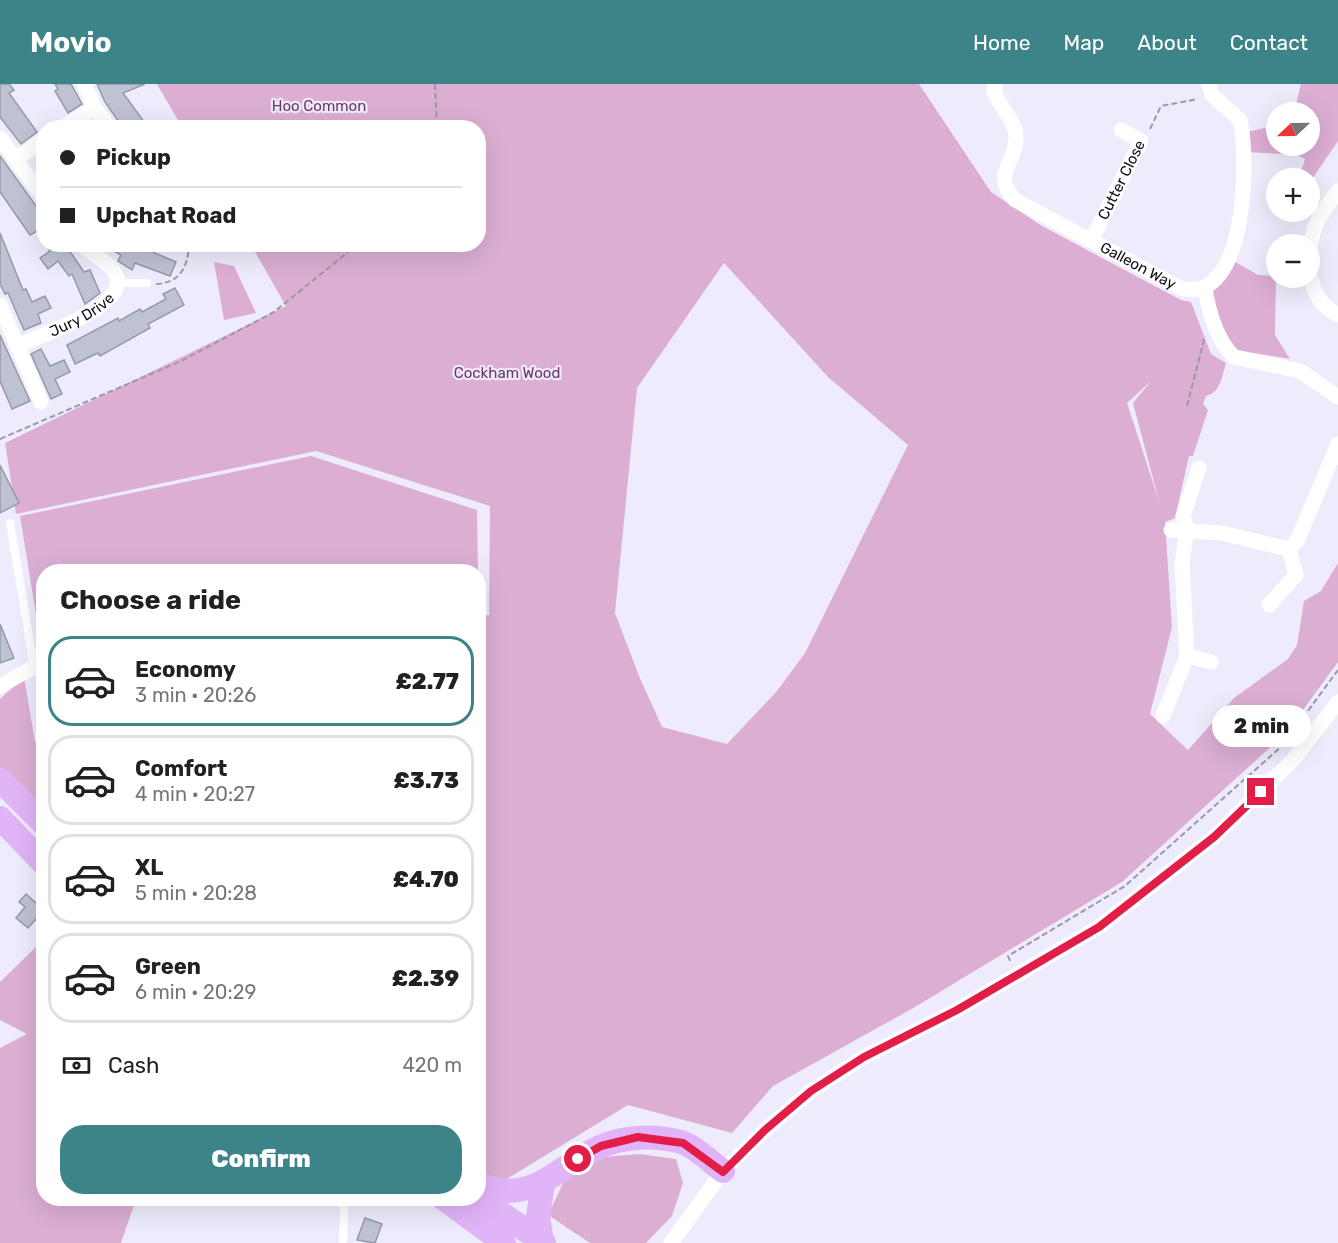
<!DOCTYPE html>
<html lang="en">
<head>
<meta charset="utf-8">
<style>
	body { margin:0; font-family:Rubik,sans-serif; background:#f2f2f2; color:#202124; height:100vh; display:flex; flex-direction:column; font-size:22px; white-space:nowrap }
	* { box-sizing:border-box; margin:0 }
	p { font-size:20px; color:#757577 }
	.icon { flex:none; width:33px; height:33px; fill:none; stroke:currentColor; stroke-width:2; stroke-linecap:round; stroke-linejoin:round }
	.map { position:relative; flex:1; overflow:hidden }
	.sheet { position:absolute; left:36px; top:480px; width:450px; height:642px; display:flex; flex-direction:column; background:#fff; border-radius:24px; box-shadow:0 6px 24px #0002 }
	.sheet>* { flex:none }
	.hud { position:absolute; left:36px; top:36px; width:450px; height:132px; border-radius:24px; box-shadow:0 6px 24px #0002; display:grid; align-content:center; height:132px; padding:0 24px; background:#fff }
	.needle { width:39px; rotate:248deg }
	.fabs { position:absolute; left:1266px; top:18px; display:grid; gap:12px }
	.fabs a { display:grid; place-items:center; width:54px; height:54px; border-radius:50%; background:#fff; box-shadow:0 6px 24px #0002; font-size:30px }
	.end { position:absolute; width:27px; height:27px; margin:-14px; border:8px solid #e11d48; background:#fff; box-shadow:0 0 0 3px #fff }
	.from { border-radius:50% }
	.bubble { position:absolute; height:42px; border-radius:21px; background:#fff; box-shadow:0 6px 24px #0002; font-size:20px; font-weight:800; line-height:42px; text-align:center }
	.hud b { display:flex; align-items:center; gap:21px; height:57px; font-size:22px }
	.hud b+b { border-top:2px solid #e0e0e0 }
	.hud i { width:15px; height:15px; background:#202124 }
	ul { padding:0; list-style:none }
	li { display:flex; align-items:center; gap:18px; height:90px; margin:0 12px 9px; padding:0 12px; border:3px solid #e0e0e0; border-radius:24px }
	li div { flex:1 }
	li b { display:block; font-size:22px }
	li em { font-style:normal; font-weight:800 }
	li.current { border-color:#3c8487 }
	li>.icon { width:54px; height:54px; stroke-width:1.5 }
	h2 { padding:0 24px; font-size:27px; line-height:72px }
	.pay { display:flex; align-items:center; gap:15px; height:66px; padding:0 24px; font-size:22px }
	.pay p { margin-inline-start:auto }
	.primary-button { display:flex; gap:12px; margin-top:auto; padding:12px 24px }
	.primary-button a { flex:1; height:69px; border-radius:24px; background:#3c8487; color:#fff; font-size:24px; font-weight:800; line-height:69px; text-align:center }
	header { display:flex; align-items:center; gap:36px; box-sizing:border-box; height:84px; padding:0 30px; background:#3c8487; color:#fff }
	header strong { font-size:28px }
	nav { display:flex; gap:33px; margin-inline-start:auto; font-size:21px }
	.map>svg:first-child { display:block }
</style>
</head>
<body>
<header>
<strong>Movio</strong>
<nav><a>Home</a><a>Map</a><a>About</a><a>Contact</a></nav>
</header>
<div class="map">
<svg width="1338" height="1159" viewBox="0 0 1338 1159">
	<rect width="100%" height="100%" fill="#eeecfc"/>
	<path fill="#dcaed4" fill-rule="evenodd" d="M157,0h762l72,108 51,34 139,74 10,2 20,52 15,9c-4,13 -5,29 -20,33l-3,8 5,6 -15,46h-4l-14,62 -10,4 7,105 -22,87 38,36 46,-52 54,-39 9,-14 7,-44 17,-10 17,-28v99l-51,70 -165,150 -207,125 -142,79 -41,47 -104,-28 -136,83 -14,-10v-562l11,-1 1,-109 -174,-55 -300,63 -11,-71 281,-137 -35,-61 227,-1v-116l-296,-1zM724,179l104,114 80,68 -103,208 -28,38 -50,53 -65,-17 -23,-51 -24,-63 22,-225zM1151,297l-18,22 26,98 -32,-98z
		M1301,0h37v57l-28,41v-4h-11l6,-19 -8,-4 -49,-3 -1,-20 17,-4 12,4v14h34v-34h-16z
		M1232,176l26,15 18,1 -1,59 15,24 -53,-9 -10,-8 -16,-50 15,-16z
		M214,178l20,4 22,47 -32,7z
		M311,372l166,54 1,61 -434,1 -1,86 -23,-142z
		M24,593l11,65 8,-1v73l-43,-40v-75z
		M43,856l1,258 92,1 -15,44h-121v-195l27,-14 -27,-14v-38z
		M639,1070l37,5 7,24 -11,33 -26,27h-56l-42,-28 17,-36 39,-22z"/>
	<path fill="#bec2d2" stroke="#9599a8" stroke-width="1.5" d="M0,0h9l5,6 -5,3 28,39 -16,12 -21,-27z
		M55,0h16l11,20 -14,9 -13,-22 3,-2z
		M97,0h48l-22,9 22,30 -7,5h-15l-18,-26z
		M0,72l44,61v24l-7,-10 -7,4 -30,-43z
		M0,149l23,57 3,-1 6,13 13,-6 6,12 -13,6 3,9 -17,7 -16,-37 -3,1 -5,-10z
		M46,160h19l19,28 6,-2 10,23 -15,11 -13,-30 -3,2 -11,-15 -10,8 -8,-11 10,-7z
		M102,160h32l42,18 -6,14 -35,-13 -3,7 -14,-9 3,-6z
		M175,204l9,17 -36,19 2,4 -50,28 -2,-3 -23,11 -8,-19 51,-27 1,3 21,-12 2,3 24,-13 -3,-5z
		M0,251l30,66 -18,8 -12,-28z
		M41,265l9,17 14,-6 6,12 -15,7 7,15 -11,5 -20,-45z
		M0,381l19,38 -19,10z
		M0,540l14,34 -14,5z
		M26,810l18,16 -16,18 -12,-10 9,-11 -6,-5z
		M365,1134l17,6 -7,19 -18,-3z"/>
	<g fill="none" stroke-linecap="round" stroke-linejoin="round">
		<path stroke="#9b99a5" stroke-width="2" stroke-dasharray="6 3" stroke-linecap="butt" d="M435,0l2,44
			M1150,45l11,-23 37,-7
			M156,200c25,-1 32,-18 33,-40
			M1187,322l18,-70
			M0,355l181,-78 93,-49 84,-68
			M1010,877l-2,-5 117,-70 158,-141 55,-75"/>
		<path stroke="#fff" stroke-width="8" d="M118,199h29
			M10,439l24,144
			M340,1114l4,13 -1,32"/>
		<g stroke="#fff" stroke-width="15">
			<path d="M84,0l11,24 15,20"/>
			<path id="s1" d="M995,0l-1,8c6,15 23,31 22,47 -1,27 -25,33 -1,61l165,88c67,19 69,-128 60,-168l-28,-25 -3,-11"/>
			<path d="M61,44l34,-20"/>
			<path d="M0,54l44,60"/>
			<path d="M16,75l28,-20"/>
			<path d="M1338,107c-8,11 -19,23 -23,36 -11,32 -9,72 23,88"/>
			<path id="s2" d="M1092,155l49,-98 -20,-11"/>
			<path d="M1205,205c4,24 11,50 29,68l66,14 38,26"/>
			<path d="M0,221l41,97"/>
			<path id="s3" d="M17,262c22,-10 113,-40 99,-71 -6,-13 -25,-21 -35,-31"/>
			<path d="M1171,446l50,3 68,16 8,-8 41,-97"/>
			<path d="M1269,521l27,-30 -7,-26"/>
			<path d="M1187,572l24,6"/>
			<path d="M0,602l34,-19"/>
			<path d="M1163,632l24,-60 -5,-92 5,-35 -4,-13 16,-48"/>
			<path d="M671,1159l52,-72 42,-41 46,-39 53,-34 93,-47 142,-83 115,-90 78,-76 46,-59"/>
		</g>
		<path stroke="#e1b4f8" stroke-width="24" d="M0,696l44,44
			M0,734l44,46
			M478,1099c53,25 79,-17 122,-36 24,-11 55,-12 81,-5 14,4 30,21 42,29
			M478,1113l66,46
			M443,1114l61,45
			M542,1158l-4,-26 5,-32"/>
	</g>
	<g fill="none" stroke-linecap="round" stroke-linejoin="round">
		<path stroke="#e11d48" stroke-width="8" d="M578,1075l23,-13 37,-9 45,6 40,29 42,-42 46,-39 53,-34 93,-47 142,-83 115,-90 47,-45"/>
	</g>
	<g text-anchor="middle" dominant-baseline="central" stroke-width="4.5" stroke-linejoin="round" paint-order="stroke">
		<g font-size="15" fill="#73336c" stroke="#eeecfc">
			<text x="319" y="22">Hoo Common</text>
			<text x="507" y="289">Cockham Wood</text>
		</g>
		<g font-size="15" fill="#0f0e13" stroke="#eeecfc">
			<text stroke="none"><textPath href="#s2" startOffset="66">Cutter Close</textPath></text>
			<text stroke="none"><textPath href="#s1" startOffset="266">Galleon Way</textPath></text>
			<text stroke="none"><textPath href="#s3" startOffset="72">Jury Drive</textPath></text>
		</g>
	</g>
</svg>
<div class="fabs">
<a><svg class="needle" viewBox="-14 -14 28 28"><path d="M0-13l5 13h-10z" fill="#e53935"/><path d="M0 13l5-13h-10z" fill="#757577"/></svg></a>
<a>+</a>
<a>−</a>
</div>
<i class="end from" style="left:578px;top:1075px"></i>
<i class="end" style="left:1261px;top:708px"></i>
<div class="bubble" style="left:1212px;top:621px;width:99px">2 min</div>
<div class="hud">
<b><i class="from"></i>Pickup</b>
<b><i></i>Upchat Road</b>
</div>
<section class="sheet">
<h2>Choose a ride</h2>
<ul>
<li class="current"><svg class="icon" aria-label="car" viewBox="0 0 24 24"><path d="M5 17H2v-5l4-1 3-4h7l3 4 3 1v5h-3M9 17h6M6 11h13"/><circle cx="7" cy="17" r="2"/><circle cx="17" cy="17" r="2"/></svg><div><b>Economy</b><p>3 min · 20:26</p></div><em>£2.77</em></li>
<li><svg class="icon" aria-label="car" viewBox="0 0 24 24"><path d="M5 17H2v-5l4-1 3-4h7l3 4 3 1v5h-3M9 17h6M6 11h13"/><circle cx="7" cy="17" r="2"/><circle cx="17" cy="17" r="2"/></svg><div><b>Comfort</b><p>4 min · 20:27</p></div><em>£3.73</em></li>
<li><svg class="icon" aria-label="car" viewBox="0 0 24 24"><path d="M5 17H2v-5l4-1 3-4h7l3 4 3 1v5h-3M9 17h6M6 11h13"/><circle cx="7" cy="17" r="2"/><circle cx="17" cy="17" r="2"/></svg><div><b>XL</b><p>5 min · 20:28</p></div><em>£4.70</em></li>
<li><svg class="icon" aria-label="car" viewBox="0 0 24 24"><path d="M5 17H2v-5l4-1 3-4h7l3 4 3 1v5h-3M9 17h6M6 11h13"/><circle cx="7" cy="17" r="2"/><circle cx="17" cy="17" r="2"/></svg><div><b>Green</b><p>6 min · 20:29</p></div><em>£2.39</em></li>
</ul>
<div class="pay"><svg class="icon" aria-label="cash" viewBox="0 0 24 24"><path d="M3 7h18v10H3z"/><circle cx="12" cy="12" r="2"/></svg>Cash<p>420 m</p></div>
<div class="primary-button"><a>Confirm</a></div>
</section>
</div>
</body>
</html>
